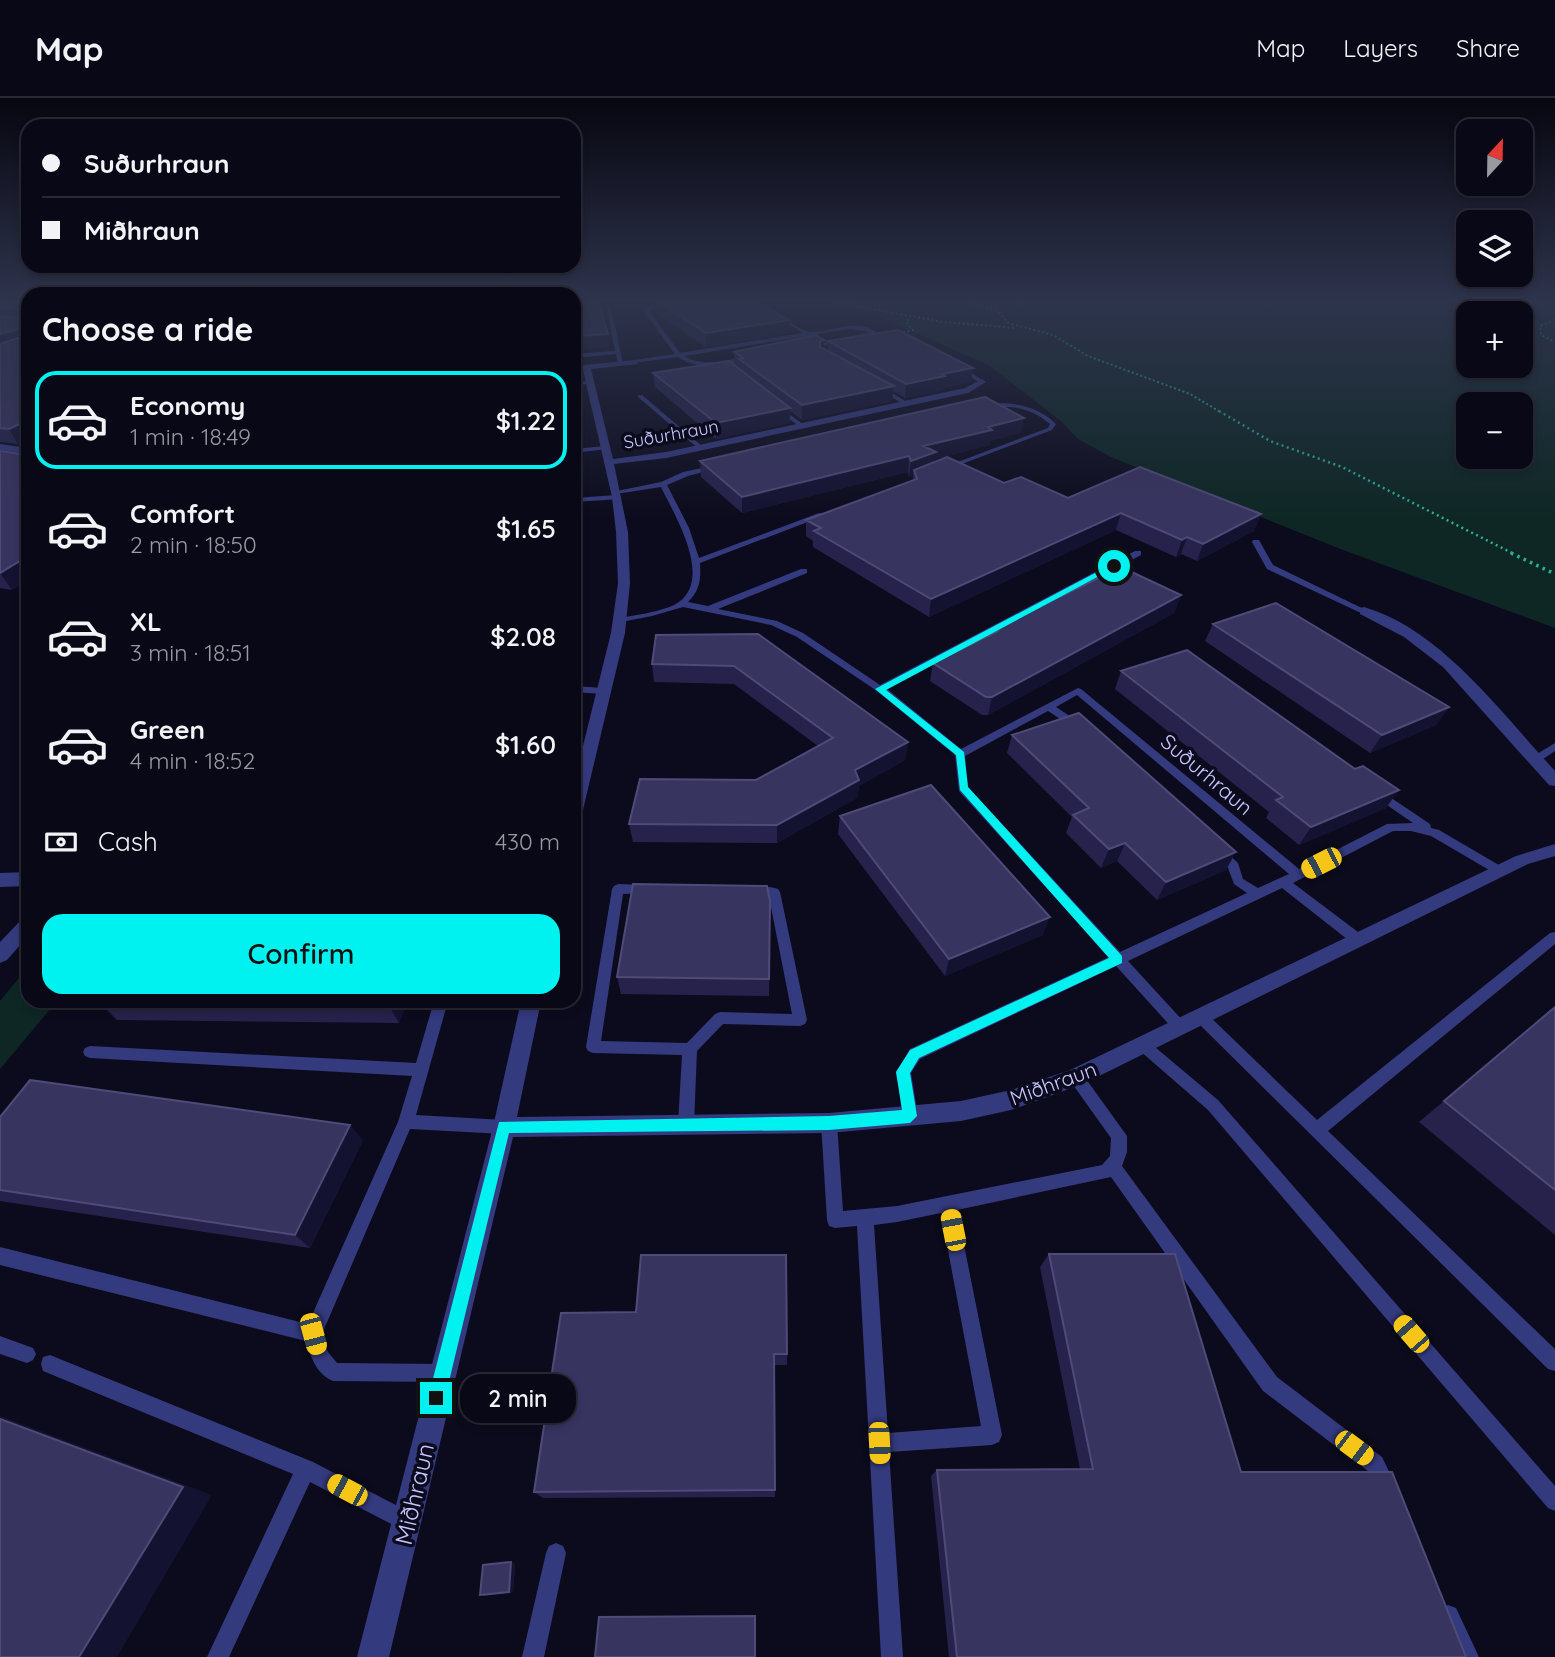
<!DOCTYPE html>
<html lang="en">
<head>
<meta charset="utf-8">
<style>
	body { margin:0; font-family:Quicksand,sans-serif; background:#12111f; color:#f1f3f6; height:100vh; display:flex; flex-direction:column; font-size:26px; white-space:nowrap }
	* { box-sizing:border-box; margin:0 }
	p { font-size:23px; color:#999aa1 }
	.icon { flex:none; width:38px; height:38px; fill:none; stroke:currentColor; stroke-width:2; stroke-linecap:round; stroke-linejoin:round }
	.map { position:relative; flex:1; overflow:hidden }
	.drawer { position:absolute; left:21px; top:189px; width:560px; height:721px; display:flex; flex-direction:column; background:#090816; border-radius:21px; box-shadow:0 4px 10px #0003,0 0 0 2px #292935 }
	.drawer>* { flex:none }
	.banner { position:absolute; left:21px; top:21px; width:560px; height:154px; border-radius:21px; box-shadow:0 4px 10px #0003,0 0 0 2px #292935; display:grid; align-content:center; height:154px; padding:0 21px; background:#090816 }
	.needle { width:46px; rotate:22deg }
	.tools { position:absolute; left:1456px; top:21px; display:grid; gap:14px }
	.tools a { display:grid; place-items:center; width:77px; height:77px; border-radius:14px; background:#090816; box-shadow:0 4px 10px #0003,0 0 0 2px #292935; font-size:35px }
	.end { position:absolute; width:32px; height:32px; margin:-16px; border:9px solid #00f2f0; background:#111; box-shadow:0 0 0 4px #111 }
	.from { border-radius:50% }
	.bubble { position:absolute; height:49px; border-radius:21px; background:#090816; box-shadow:0 4px 10px #0003,0 0 0 2px #292935; font-size:23px; font-weight:600; line-height:49px; text-align:center }
	.car { position:absolute; width:21px; height:42px; margin:-21px -10px; border-radius:9px; box-shadow:0 0 5px 2px #0007; background:linear-gradient(#f5c518 24%,#345 0 40%,#f5c518 0 76%,#345 0 86%,#f5c518 0) }
	.banner b { display:flex; align-items:center; gap:24px; height:66px; font-size:26px }
	.banner b+b { border-top:2px solid #292935 }
	.banner i { width:18px; height:18px; background:#f1f3f6 }
	ul { padding:0; list-style:none }
	li { display:flex; align-items:center; gap:21px; height:98px; margin:0 14px 10px; padding:0 7px; border:4px solid transparent; border-radius:21px }
	li div { flex:1 }
	li b { display:block; font-size:26px }
	li em { font-style:normal; font-weight:600 }
	li.active { border-color:#00f2f0 }
	li>.icon { width:63px; height:63px; stroke-width:1.5 }
	h2 { padding:0 21px; font-size:32px; line-height:84px }
	.pay { display:flex; align-items:center; gap:18px; height:77px; padding:0 21px; font-size:26px }
	.pay p { margin-inline-start:auto }
	.button { display:flex; gap:14px; margin-top:auto; padding:14px 21px }
	.button a { flex:1; height:80px; border-radius:21px; background:#00f2f0; color:#111; font-size:28px; font-weight:600; line-height:80px; text-align:center }
	header { display:flex; align-items:center; gap:42px; box-sizing:border-box; height:98px; padding:0 35px; background:#090816; border-bottom:2px solid #292935 }
	header strong { font-size:33px }
	nav { display:flex; gap:38px; margin-inline-start:auto; font-size:24px }
	.map>svg:first-child { display:block }
</style>
</head>
<body>
<header>
<strong>Map</strong>
<nav><a>Map</a><a>Layers</a><a>Share</a></nav>
</header>
<div class="map">
<svg width="1555" height="1559" viewBox="0 0 1555 1559">
	<rect width="100%" height="100%" fill="#0c0b1d"/>
	<path fill="#0e2724" fill-rule="evenodd" d="M823,204h732v326l-212,-78 -232,-93 -33,-18 -17,-18 -71,-55 -112,-50zM1468,215h53v53h-53zM1468,306h53v53h-53z
		M28,869v34h29l-57,68v-68z"/>
	<g fill="none" stroke-linecap="round" stroke-linejoin="round">
		<path stroke="#0a2642" stroke-width="3.5" d="M1535,204l20,6"/>
		<path stroke="#29b19a" stroke-width="2" stroke-dasharray="2 2.5" stroke-linecap="butt" d="M834,204l109,20 73,6
			M969,204l30,10 9,11 45,12 35,21 102,38 32,19
			M1555,222l-15,6 1,9 14,7
			M899,236l14,-4 -7,-8 5,-4"/>
		<path stroke="#29b19a" stroke-width="2.5" stroke-dasharray="2 3.5" stroke-linecap="butt" d="M1219,313l51,30 72,26 172,87"/>
		<path stroke="#29b19a" stroke-width="3.5" stroke-dasharray="2.5 4.5" stroke-linecap="butt" d="M1511,455l44,21"/>
		<path fill="#343a7e" fill-rule="evenodd" d="M606,204h4l13,63 -5,-1 -2,-10 -42,4v-4l41,-3z
			M667,204h9l-24,7 -2,3 30,41 123,-20 -52,-31h6c10,6 45,30 54,30 22,0 46,-15 66,1l-68,16 -2,-3 63,-14 -20,-3 -166,27c19,12 45,4 65,0l3,2c-21,9 -54,13 -74,-1l-45,6 2,-3 40,-6 -31,-42 4,-5z
			M957,268h4l24,16 -5,1 -23,-15z
			M574,284l16,-1 3,2 -19,3z
			M878,289h4l28,17 -5,1 -27,-16z
			M638,297h4l61,52v2h-4l-61,-52z
			M1002,305c21,1 39,6 54,21l-4,6 -106,40h-4v-2l106,-40 2,-4c-14,-12 -30,-18 -48,-17 -8,0 -15,2 -22,0z
			M777,307l27,20v2h-4l-25,-19z
			M605,348l2,1v2l-33,4v-4z
			M716,367l2,1v2l-30,8 -21,9 22,43 10,30 120,-45 7,2 -126,48c1,17 0,27 -12,39l20,4 93,-37h6v4l-89,36 59,12 26,12 77,52 255,-134h6v4l-254,134 74,60 117,-61 3,1 218,180 88,-45 26,-1 -39,-27 -2,-3 6,-4 52,35 1,4 8,2 65,38 2,3 -6,4 -4,-1 -65,-38 -20,-5h-18l-100,52 69,52 2,4 -2,4h-10l-70,-55 -154,73 57,62 2,4 -2,4 -5,2 -5,-2 -59,-65 -196,93 -9,14 7,43 -3,5 -5,2 -5,-2 -9,-49 14,-23 199,-92 -150,-166 -4,-36 -78,-64 -80,-54 -26,-12 -88,-18 -31,9 -36,7v-4c17,-4 49,-7 63,-17 34,-25 -5,-88 -18,-115l-45,7 -4,-2 49,-10 22,-10zM1077,597l212,179 -31,14 -15,-9 -5,-16 -15,-14h-8l-2,3 15,16 6,16 13,9 -127,59 -152,-165 -3,-31 83,-45 26,17h8v-4l-26,-17z
			M617,397l4,2 -1,2 -46,3v-4z
			M1253,442h6l14,25 95,46 -7,2 -94,-44 -15,-27z
			M574,588l29,2 5,3 -5,3 -29,-2z
			M1555,645v8l-15,10h-8l-1,-2 1,-2z
			M618,786l28,1 4,2 2,3 -2,3 -27,1 -22,147 86,2 28,-29 5,-2 72,2 -23,-117 -21,-2 -2,-3 2,-3c8,-3 22,-3 30,0l2,3 27,128 -2,4 -5,2 -77,-2 -26,27 -3,73 -3,5 -5,2 -5,-2 -3,-5 4,-69 -89,-2 -5,-2 -2,-4 26,-158 2,-3z
			M1555,834v12l-227,187 227,218v22l-7,-2 -352,-348 -2,-4 2,-4 5,-2 5,2 111,107 233,-187z
			M434,903h14l-32,114 88,5 5,2 3,5 -3,5 -5,2 -94,-5 -88,205 6,18 9,11 105,1 7,2 2,7 -2,7 -7,2 -109,-1c-17,-7 -22,-24 -27,-40l-306,-76v-18l308,77 90,-202 14,-46 -322,-18 -5,-2 -2,-4 2,-4 5,-2 326,17z
			M1144,942l5,2 69,58 337,386v25l-7,-3 -340,-398 -69,-60 -2,-4 2,-4z
			M1076,972l5,2 46,64v16l-5,14 155,211 105,80 14,29 -3,7 -7,3 -7,-3 -11,-22 -105,-80 -152,-214 -154,33 45,225 -3,7 -7,3 -103,7 14,205h-22l-24,-431 -22,2 -6,-2 -2,-6 -6,-97 3,-5 5,-2 5,2 3,5 6,88 54,-5 205,-41 8,-9 1,-18 -40,-56 -2,-5 2,-5zM941,1115l40,213 -93,7 -14,-208 23,-3z
			M0,1238l33,12 3,6 -3,6 -6,3 -27,-9z
			M50,1257l263,107 102,53 3,7 -3,7 -7,3 -7,-3 -91,-47 -81,175h-22l86,-183 -250,-103 -2,-7 2,-7z
			M556,1445l7,3 3,7 -22,104h-22l24,-104 3,-7z
			M1448,1507l8,3 23,49h-23l-19,-41 3,-8z"/>
		<path fill="#343a7e" fill-rule="evenodd" d="M635,262l3,4 -47,5 22,90 53,-7 299,-64 17,-9 4,3 -18,11 -302,65 -52,6 14,68 2,51 -5,50 -43,181 -8,6v-38l37,-149 7,-50 -2,-51 -4,-35 -29,-127h-9v-4z
			M0,346l28,4v6l-28,-4z
			M1364,509c77,22 139,108 191,164v15l-6,-1 -106,-118 -39,-30 -44,-23v-6z
			M1555,746v12l-27,8 -445,220 -72,26 -50,11 -132,12 -316,4 -124,520h-32l136,-530 28,-126h20l-24,116 312,-4 132,-12 50,-11 59,-20 446,-214z
			M28,774v14l-28,1v-14z
			M28,819v19l-21,24 -7,3v-21l22,-23z"/>
	</g>
	<path fill="#26224c" d="M0,204h28l-10,142 -18,-2z
		M653,204h93l5,3 38,15 -1,13 -82,14 -52,-36z
		M824,242v9l4,2v-10l143,41 -28,6v2l-38,8 -12,-7 -1,10 -90,19 -12,-9v12l-74,16 -61,-52 -2,-14 81,-8v-13z
		M1021,335l-31,8v4l-55,14 -1,3 70,21 64,15 193,16 -7,17 -57,30 -16,-7 -5,3 -60,-27 -187,87 -116,-70v-6l-7,-5v-16l107,-40v-5l-4,2 -1,-5 -166,41 -41,-36 -1,-16z
		M0,353l28,4v125l-16,10 -12,-2z
		M1181,497l-7,18 -186,102h-6l-52,-34 3,-18 60,-30 1,-4z
		M1213,526l236,83 -13,18 -66,28 -165,-112z
		M758,536l150,108 -3,18 -46,26 -2,12 -80,45 -144,-1 -4,-18 127,-44 62,-34 -84,-62 -80,-2 -2,-18z
		M1121,573l265,137 -87,37 -33,-27 3,-6 -154,-123z
		M1012,637l214,135 -69,30 -40,-39 -16,7 -35,-35 6,-16 -65,-64z
		M840,718l203,119 -98,41 -107,-142z
		M770,803l-1,95 -148,-2 -4,-17z
		M101,903h306l-8,22 -282,-3 -17,-17z
		M1555,909v228l-136,-113z
		M0,1019l363,23 -53,108 -310,-47z
		M1049,1156l192,218 225,185h-517l-18,-181 6,-6 143,-1 -40,-202z
		M561,1215l226,41v11h-13l1,132 -232,1 -9,-6z
		M511,1464l4,2 -2,28 -29,4 -4,-1z"/>
	<path fill="#141231" d="M789,222l-1,13 -82,14v-14z
		M22,230l6,10 -28,12v-16z
		M608,236l2,13 -36,3v-14z
		M824,242v13l-5,1 1,-13z
		M973,270l-2,14 -28,6v2l-38,8 1,-14 36,-10z
		M894,288l-2,15 -90,19v-15z
		M790,310v15l-74,16v-16z
		M1024,320l-3,15 -31,8v4l-55,14 -2,9 -19,2 -1,5 -4,2 2,-16 12,-15 65,-19z
		M28,322v19l-10,5 -9,-15z
		M909,358l-1,16 -166,41v-16z
		M1121,415l-5,17 -187,87 2,-18z
		M1261,416l-7,17 -57,30 6,-17z
		M1187,439l-6,17 -5,3 6,-17z
		M28,458v24l-16,10 -12,-17z
		M1181,497l-7,18 -186,102 4,-18z
		M1449,609l-13,18 -66,28 12,-18z
		M908,644l-3,18 -46,26 -2,12 -80,45v-18l78,-55z
		M1399,692l-13,18 -87,37 12,-18z
		M1125,745l-8,18 -16,7 8,-19z
		M1236,754l-10,18 -69,30 9,-18z
		M1050,819l-7,18 -98,41 4,-17z
		M391,903h16l-8,22 -10,-17z
		M350,1027l13,15 -53,108 -15,-13z
		M0,1318l212,79 -95,162h-38z
		M511,1464l4,2 -2,28h-4z
		M755,1518l1,2v39h-1z"/>
	<path fill="#383460" stroke="#4e4b79" stroke-width="2" d="M0,204h28v12l-5,2 -2,-7 -21,-1z
		M574,204h24l10,32 -34,2z
		M659,204h87l5,3 9,-1 29,16 -83,13z
		M0,218l28,3v101l-19,9 -9,-1v-84l21,-7 1,-9 -22,6z
		M898,232l75,38 -31,6 3,2 -39,8 -78,-43z
		M816,237l8,5 -4,1v6l74,39 -92,19 -63,-46 4,-1 -9,-6z
		M729,263l61,47 -74,15 -63,-50z
		M985,299l39,21 -36,9 4,3 -69,16 13,6 -25,9 -2,-5 -167,41 -42,-36z
		M0,353l28,4v101l-28,17z
		M947,359l57,26 17,-6 47,21 72,-31 121,47 -58,30 -16,-7 -5,3 -61,-27 -190,86 -117,-68 7,-3 -15,-8 111,-41 -3,-9z
		M1121,469l60,28 -189,102h-6l-53,-34 65,-32 -4,-2z
		M1276,505l173,104 -67,28 -169,-111z
		M758,536l150,108 -53,28 4,10 -82,45 -148,-1 11,-45 116,1 77,-42 -99,-72 -82,-2 4,-29z
		M1187,552l168,119 8,-3 36,24 -88,37 -35,-27 7,-3 -162,-126z
		M1079,615l157,139 -70,30 -41,-39 -16,6 -36,-34 16,-7 -77,-73z
		M931,687l119,132 -101,42 -109,-143z
		M633,786l134,2 3,15 -1,78 -152,-2z
		M101,903h290l-2,5 -289,-3z
		M1555,909v183l-111,-89z
		M30,982l320,45 -55,110 -295,-45v-73z
		M1049,1156h126l66,218h151l74,185h-509l-20,-187 156,-1z
		M641,1157h145l1,99h-13l1,136 -241,2 27,-179 75,-1z
		M0,1321l183,68 -104,170h-79z
		M511,1464l-2,30 -29,3 3,-30z
		M755,1518v41h-160l4,-40z"/>
	<linearGradient id="sky" x2="0" y2="1"><stop stop-color="#070610"/><stop offset="0.48" stop-color="#2e344c"/><stop offset="1" stop-color="#2e344c" stop-opacity="0"/></linearGradient>
	<rect width="1555" height="422" fill="url(#sky)"/>
	<path fill="#00f2f0" d="M1112,466l6,2 -232,124 78,62 4,35 154,169v7l-203,95 -9,15 7,43 -7,7 -81,7 -320,3 -64,265 -2,6 -7,2 -6,-2 -2,-6 71,-276 330,-6 73,-6 -6,-38 14,-22 199,-92 -149,-168 -4,-35 -81,-66z"/>
	<g text-anchor="middle" dominant-baseline="central" stroke-width="7" stroke-linejoin="round" paint-order="stroke">
		<g font-size="18" fill="#c8c7ff" stroke="#0c0b1d">
			<text transform="translate(671 336) rotate(-10)">Suðurhraun</text>
		</g>
		<g font-size="21" fill="#c8c7ff" stroke="#0c0b1d">
			<text transform="translate(1207 676) rotate(40)">Suðurhraun</text>
			<text transform="translate(1053 985) rotate(-20)">Miðhraun</text>
		</g>
		<g font-size="24" fill="#c8c7ff" stroke="#0c0b1d">
			<text transform="translate(414 1396) rotate(-77)">Miðhraun</text>
		</g>
	</g>
</svg>
<div class="tools">
<a><svg class="needle" viewBox="-14 -14 28 28"><path d="M0-13l5 13h-10z" fill="#e53935"/><path d="M0 13l5-13h-10z" fill="#999aa1"/></svg></a>
<a><svg class="icon" aria-label="layers" viewBox="0 0 24 24"><path d="M12 4l9 5-9 5-9-5zM3 14l9 5 9-5"/></svg></a>
<a>+</a>
<a>−</a>
</div>
<i class="end from" style="left:1114px;top:468px"></i>
<i class="end" style="left:436px;top:1300px"></i>
<div class="bubble" style="left:460px;top:1276px;width:116px">2 min</div>
<i class="car" style="left:1321px;top:765px;rotate:243deg"></i>
<i class="car" style="left:953px;top:1132px;rotate:349deg"></i>
<i class="car" style="left:313px;top:1236px;rotate:165deg"></i>
<i class="car" style="left:1411px;top:1236px;rotate:319deg"></i>
<i class="car" style="left:879px;top:1345px;rotate:177deg"></i>
<i class="car" style="left:1354px;top:1350px;rotate:127deg"></i>
<i class="car" style="left:347px;top:1392px;rotate:298deg"></i>
<div class="banner">
<b><i class="from"></i>Suðurhraun</b>
<b><i></i>Miðhraun</b>
</div>
<section class="drawer">
<h2>Choose a ride</h2>
<ul>
<li class="active"><svg class="icon" aria-label="car" viewBox="0 0 24 24"><path d="M5 17H2v-5l4-1 3-4h7l3 4 3 1v5h-3M9 17h6M6 11h13"/><circle cx="7" cy="17" r="2"/><circle cx="17" cy="17" r="2"/></svg><div><b>Economy</b><p>1 min · 18:49</p></div><em>$1.22</em></li>
<li><svg class="icon" aria-label="car" viewBox="0 0 24 24"><path d="M5 17H2v-5l4-1 3-4h7l3 4 3 1v5h-3M9 17h6M6 11h13"/><circle cx="7" cy="17" r="2"/><circle cx="17" cy="17" r="2"/></svg><div><b>Comfort</b><p>2 min · 18:50</p></div><em>$1.65</em></li>
<li><svg class="icon" aria-label="car" viewBox="0 0 24 24"><path d="M5 17H2v-5l4-1 3-4h7l3 4 3 1v5h-3M9 17h6M6 11h13"/><circle cx="7" cy="17" r="2"/><circle cx="17" cy="17" r="2"/></svg><div><b>XL</b><p>3 min · 18:51</p></div><em>$2.08</em></li>
<li><svg class="icon" aria-label="car" viewBox="0 0 24 24"><path d="M5 17H2v-5l4-1 3-4h7l3 4 3 1v5h-3M9 17h6M6 11h13"/><circle cx="7" cy="17" r="2"/><circle cx="17" cy="17" r="2"/></svg><div><b>Green</b><p>4 min · 18:52</p></div><em>$1.60</em></li>
</ul>
<div class="pay"><svg class="icon" aria-label="cash" viewBox="0 0 24 24"><path d="M3 7h18v10H3z"/><circle cx="12" cy="12" r="2"/></svg>Cash<p>430 m</p></div>
<div class="button"><a>Confirm</a></div>
</section>
</div>
</body>
</html>
